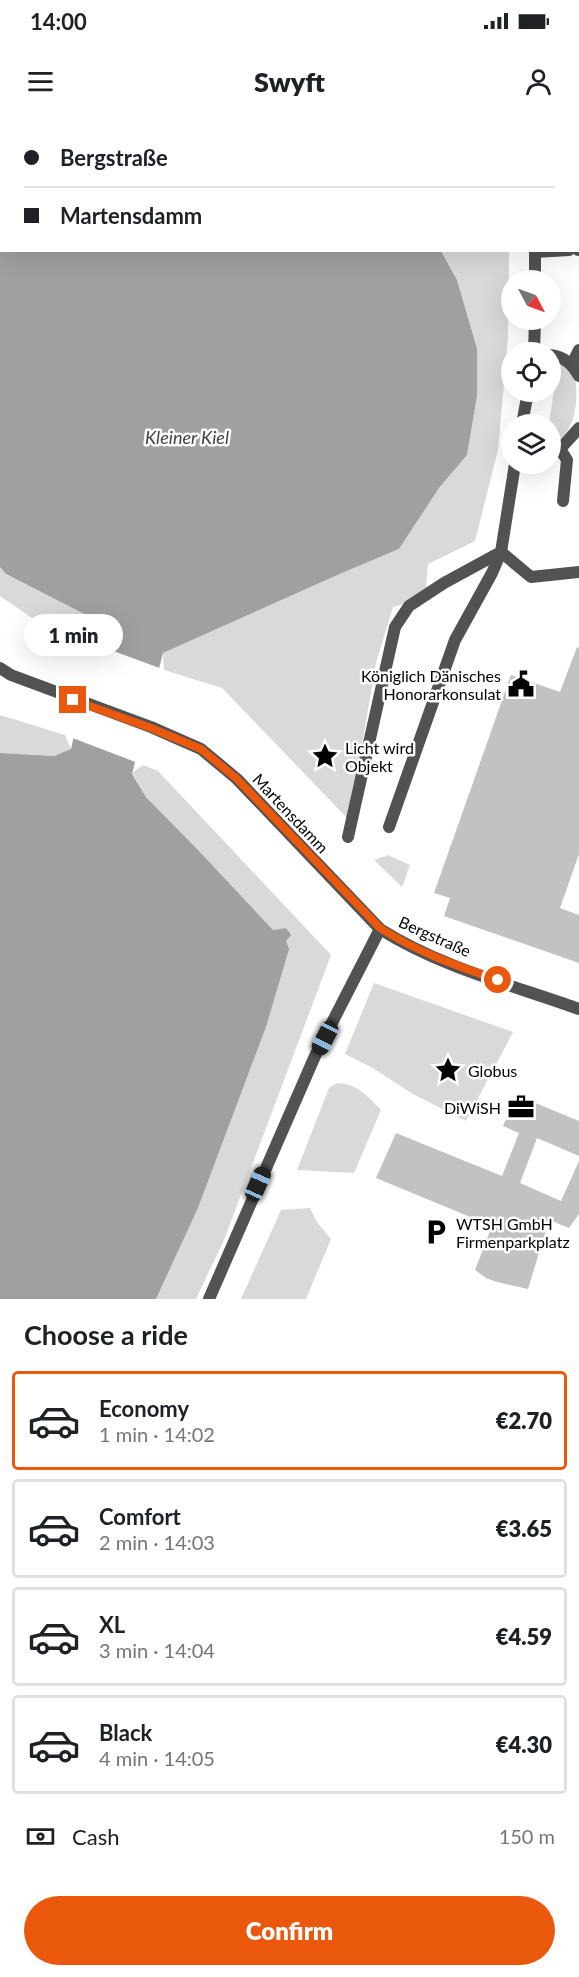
<!DOCTYPE html>
<html lang="en">
<head>
<meta charset="utf-8">
<style>
	body { margin:0; font-family:Lato,sans-serif; background:#f2f2f2; color:#202124; height:100vh; display:flex; flex-direction:column; font-size:22px; white-space:nowrap }
	* { box-sizing:border-box; margin:0 }
	p { font-size:20px; color:#757577 }
	.icon { flex:none; width:33px; height:33px; fill:none; stroke:currentColor; stroke-width:2; stroke-linecap:round; stroke-linejoin:round }
	.map { position:relative; height:1179px; overflow:hidden }
	.panel { display:flex; flex-direction:column; background:#fff; flex:1 }
	.panel>* { flex:none }
	.top-card { position:absolute; left:0px; top:0px; width:579px; height:132px; box-shadow:0 6px 24px #0002; display:grid; align-content:center; height:132px; padding:0 24px; background:#fff }
	.needle { width:39px; rotate:131deg }
	.tools { position:absolute; left:501px; top:150px; display:grid; gap:12px }
	.tools a { display:grid; place-items:center; width:60px; height:60px; border-radius:50%; background:#fff; box-shadow:0 6px 24px #0002; font-size:30px }
	.end { position:absolute; width:27px; height:27px; margin:-14px; border:8px solid #ea580c; background:#fff; box-shadow:0 0 0 3px #fff }
	.from { border-radius:50% }
	.bubble { position:absolute; height:42px; border-radius:21px; background:#fff; box-shadow:0 6px 24px #0002; font-size:20px; font-weight:800; line-height:42px; text-align:center }
	.car { position:absolute; width:18px; height:36px; margin:-18px -9px; border-radius:8px; box-shadow:0 0 4px 2px #0007; background:linear-gradient(#222 24%,#8ab4d8 0 40%,#222 0 76%,#8ab4d8 0 86%,#222 0) }
	.top-card b { display:flex; align-items:center; gap:21px; height:57px; font-size:22px }
	.top-card b+b { border-top:2px solid #e0e0e0 }
	.top-card i { width:15px; height:15px; background:#202124 }
	ul { padding:0; list-style:none }
	li { display:flex; align-items:center; gap:18px; height:99px; margin:0 12px 9px; padding:0 12px; border:3px solid #e0e0e0; border-radius:6px }
	li div { flex:1 }
	li b { display:block; font-size:22px }
	li em { font-style:normal; font-weight:800 }
	li.on { border-color:#ea580c }
	li>.icon { width:54px; height:54px; stroke-width:1.5 }
	h2 { padding:0 24px; font-size:27px; line-height:72px }
	.pay { display:flex; align-items:center; gap:15px; height:66px; padding:0 24px; font-size:22px }
	.pay p { margin-inline-start:auto }
	.primary-button { display:flex; gap:12px; margin-top:auto; padding:12px 24px }
	.primary-button a { flex:1; height:69px; border-radius:36px; background:#ea580c; color:#fff; font-size:24px; font-weight:800; line-height:69px; text-align:center }
	.status { display:flex; justify-content:space-between; align-items:center; height:42px; padding:0 30px; background:#fff; direction:ltr }
	.status svg { height:16px; fill:currentColor }
	header { display:flex; justify-content:space-between; align-items:center; height:78px; padding:0 24px; background:#fff; font-size:27px; font-weight:800 }
	.map>svg:first-child { display:block }
</style>
</head>
<body>
<div class="status"><b>14:00</b><svg viewBox="0 0 49 12"><path d="M0 12V9h3v3zM5 12V6h3v6zM10 12V3h3v9zM15 12V0h3v12zM26 1h20v11H26zM47 4h2v5h-2z"/></svg></div>
<header><svg class="icon" aria-label="menu" viewBox="0 0 24 24"><path d="M4 6h16M4 12h16M4 18h16"/></svg>Swyft<svg class="icon" aria-label="person" viewBox="0 0 24 24"><circle cx="12" cy="8" r="4"/><path d="M4 21q1-7 8-7t8 7"/></svg></header>
<div class="map">
<svg width="579" height="1179" viewBox="0 0 579 1179">
	<rect width="100%" height="100%" fill="#fff"/>
	<path fill="#d9d9d9" d="M343,0h163v1h-161z
		M578,8h1v92h-1z
		M441,131h68l-1,87 -10,112 -23,91 -47,23 -3,34 -32,9 -17,56 -27,157 -127,-132 -58,-18 -1,-17 179,-80 57,-24 40,-61 28,-33 10,-59v-49l-20,-67z
		M558,241c6,5 13,11 17,17 4,22 0,60 -24,64l-2,-18z
		M0,447l6,7 84,43 9,8 -14,16 -53,-23 -32,-22z
		M0,595l65,20 6,14 -17,7 -54,-3z
		M143,645l15,6 173,184 -107,285 -28,59h-40l42,-91 68,-181 20,-86v-13l-13,2 -73,-78 -54,-55 -14,-24z
		M388,735l22,10 -8,22 -28,-27z
		M374,863l139,49 -47,89 -53,-27 -42,-27 -26,-13z
		M337,963c20,0 31,14 44,27l-27,63 -57,-3 32,-82z
		M310,1088l7,14 14,17 -25,60h-65l40,-89z"/>
	<path fill="#a0a0a0" d="M0,0h343l2,1 -343,1v128l439,1 16,29 20,68v48l-10,59 -28,33 -40,61 -57,24 -179,80 -31,121 14,23 54,55 73,78 13,-2 5,7 -5,6 3,8 -23,78 -68,181 -42,91h-156v-546l54,3 17,-7 28,-124 -9,-8 -84,-43 -6,-7z"/>
	<path fill="#fff" d="M92,523l70,26 -24,94 -68,-26z"/>
	<path fill="#c2c2c2" d="M577,527l2,1v206l-19,54 19,7v48l-135,-47 6,-18 -16,-5 77,-218 49,17z
		M516,975l63,26v35l-42,-18 -17,45 41,18 18,-40v53l-10,14 -20,-8 -21,69 -31,-7 -11,-4 -11,-8 17,-44 -116,-48 20,-45 106,43 17,-43 -16,-7z"/>
	<g fill="none" stroke-linecap="round" stroke-linejoin="round">
		<path stroke="#525252" stroke-width="12" d="M578,130h1
			M535,132l34,-2
			M550,235c15,2 22,9 29,21
			M572,244l7,-14
			M560,329l7,11 -4,41
			M550,330l10,-1 19,-21
			M389,707l66,-187 37,-67 9,-21"/>
		<path stroke="#525252" stroke-width="12" d="M536,2v-2
			M535,160v-30
			M534,232l1,-32
			M522,304l6,-32
			M501,432l14,-88
			M501,432l30,25 48,-5
			M348,717l47,-210 14,-21 35,-23 57,-31
			M209,1179l106,-243 65,-127"/>
		<path stroke="#525252" stroke-width="12" d="M0,548l11,7 140,52 50,22 36,30 143,150c60,38 132,56 199,80"/>
	</g>
	<g fill="none" stroke-linecap="round" stroke-linejoin="round">
		<path stroke="#ea580c" stroke-width="8" d="M73,580l78,28 50,21 36,30 143,149c37,24 77,38 118,52"/>
	</g>
	<defs>
		<g id="civic-bare" transform="scale(2.07)"><path d="M-.6-6.5H3V-4.5H.6V-3L4-1V1h2V6H-6V1h2V-1L-.6-3ZM-1.2 2.5V6h2.4V2.5Z" fill="#000" stroke="#fff" stroke-width="2.5" paint-order="stroke"/></g>
		<g id="sight-bare" transform="scale(2.07)"><path d="M0-6L1.8-2.2L6-1.7L2.9 1.2L3.7 5.4L0 3.3L-3.7 5.4L-2.9 1.2L-6-1.7L-1.8-2.2Z" fill="#000" stroke="#fff" stroke-width="2.5" paint-order="stroke"/></g>
		<g id="office-bare" transform="scale(2.07)"><path d="M-6-3h4V-5.5h4V-3h4V5H-6ZM-1-4.5V-3h2v-1.5ZM-6 0V1H6V0Z" fill="#000" stroke="#fff" stroke-width="2.5" paint-order="stroke"/></g>
		<g id="parking-bare" transform="scale(2.07)"><path d="M-3.5-5.5H1a3.5 3.5 0 0 1 0 7H-1V5.5H-3.5ZM-1-3.4V-.6H.8a1.4 1.4 0 0 0 0-2.8Z" fill="#000" stroke="#fff" stroke-width="2.5" paint-order="stroke"/></g>
	</defs>
	<g fill-rule="evenodd">
		<use href="#civic-bare" x="521" y="564"/>
		<use href="#sight-bare" x="325" y="636"/>
		<use href="#sight-bare" x="448" y="950"/>
		<use href="#office-bare" x="521" y="987"/>
		<use href="#parking-bare" x="436" y="1112"/>
	</g>
	<g text-anchor="middle" dominant-baseline="central" stroke-width="5" stroke-linejoin="round" paint-order="stroke">
		<g font-size="16" fill="#000" stroke="#fff" text-anchor="start">
			<text x="501" y="555" text-anchor="end">Königlich Dänisches<tspan x="501" dy="18">Honorarkonsulat</tspan></text>
			<text x="345" y="627">Licht wird<tspan x="345" dy="18">Objekt</tspan></text>
			<text x="468" y="950">Globus</text>
			<text x="501" y="987" text-anchor="end">DiWiSH</text>
			<text x="456" y="1103">WTSH GmbH<tspan x="456" dy="18">Firmenparkplatz</tspan></text>
		</g>
		<g font-size="16" fill="#000" stroke="#fff">
			<text transform="translate(291 693) rotate(47)">Martensdamm</text>
			<text transform="translate(435 816) rotate(24)">Bergstraße</text>
		</g>
		<g font-size="18" font-style="italic" fill="#414141" stroke="#fff">
			<text x="187" y="317">Kleiner Kiel</text>
		</g>
	</g>
</svg>
<div class="tools">
<a><svg class="needle" viewBox="-14 -14 28 28"><path d="M0-13l5 13h-10z" fill="#e53935"/><path d="M0 13l5-13h-10z" fill="#757577"/></svg></a>
<a><svg class="icon" aria-label="locate" viewBox="0 0 24 24"><circle cx="12" cy="12" r="6"/><path d="M12 2v4M12 18v4M2 12h4M18 12h4"/></svg></a>
<a><svg class="icon" aria-label="layers" viewBox="0 0 24 24"><path d="M12 4l9 5-9 5-9-5zM3 14l9 5 9-5"/></svg></a>
</div>
<i class="end from" style="left:498px;top:860px"></i>
<i class="end" style="left:73px;top:580px"></i>
<div class="bubble" style="left:24px;top:494px;width:99px">1 min</div>
<i class="car" style="left:325px;top:918px;rotate:207deg"></i>
<i class="car" style="left:258px;top:1064px;rotate:24deg"></i>
<div class="top-card">
<b><i class="from"></i>Bergstraße</b>
<b><i></i>Martensdamm</b>
</div>
</div>
<section class="panel">
<h2>Choose a ride</h2>
<ul>
<li class="on"><svg class="icon" aria-label="car" viewBox="0 0 24 24"><path d="M5 17H2v-5l4-1 3-4h7l3 4 3 1v5h-3M9 17h6M6 11h13"/><circle cx="7" cy="17" r="2"/><circle cx="17" cy="17" r="2"/></svg><div><b>Economy</b><p>1 min · 14:02</p></div><em>€2.70</em></li>
<li><svg class="icon" aria-label="car" viewBox="0 0 24 24"><path d="M5 17H2v-5l4-1 3-4h7l3 4 3 1v5h-3M9 17h6M6 11h13"/><circle cx="7" cy="17" r="2"/><circle cx="17" cy="17" r="2"/></svg><div><b>Comfort</b><p>2 min · 14:03</p></div><em>€3.65</em></li>
<li><svg class="icon" aria-label="car" viewBox="0 0 24 24"><path d="M5 17H2v-5l4-1 3-4h7l3 4 3 1v5h-3M9 17h6M6 11h13"/><circle cx="7" cy="17" r="2"/><circle cx="17" cy="17" r="2"/></svg><div><b>XL</b><p>3 min · 14:04</p></div><em>€4.59</em></li>
<li><svg class="icon" aria-label="car" viewBox="0 0 24 24"><path d="M5 17H2v-5l4-1 3-4h7l3 4 3 1v5h-3M9 17h6M6 11h13"/><circle cx="7" cy="17" r="2"/><circle cx="17" cy="17" r="2"/></svg><div><b>Black</b><p>4 min · 14:05</p></div><em>€4.30</em></li>
</ul>
<div class="pay"><svg class="icon" aria-label="cash" viewBox="0 0 24 24"><path d="M3 7h18v10H3z"/><circle cx="12" cy="12" r="2"/></svg>Cash<p>150 m</p></div>
<div class="primary-button"><a>Confirm</a></div>
</section>
</body>
</html>
